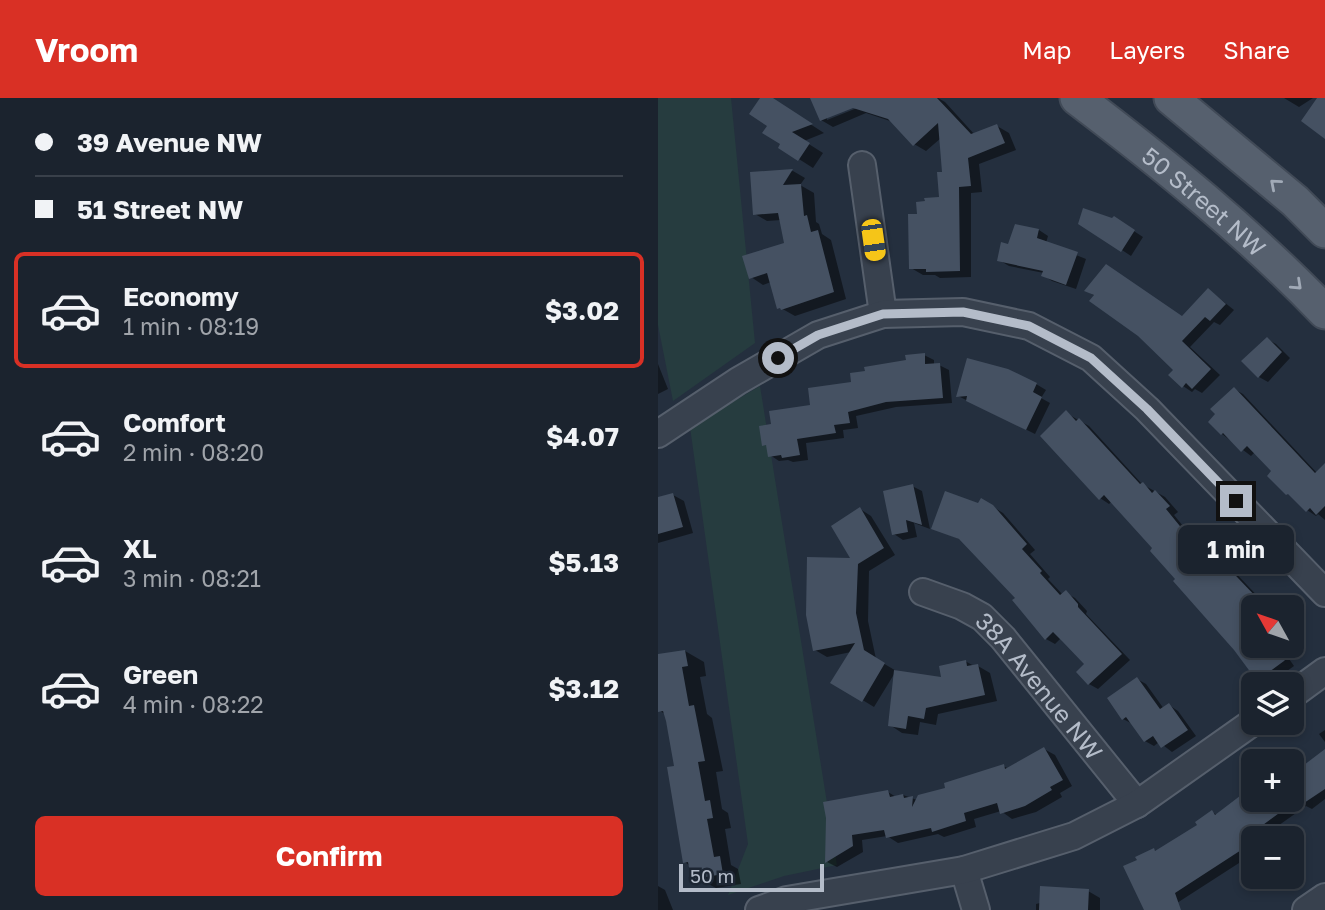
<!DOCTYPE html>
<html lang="en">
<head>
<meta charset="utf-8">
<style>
	body { margin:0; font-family:"Golos Text",sans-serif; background:#282f3a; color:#f1f3f6; height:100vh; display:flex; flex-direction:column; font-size:26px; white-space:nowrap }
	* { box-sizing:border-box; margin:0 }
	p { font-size:23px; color:#a0a4aa }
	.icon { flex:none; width:38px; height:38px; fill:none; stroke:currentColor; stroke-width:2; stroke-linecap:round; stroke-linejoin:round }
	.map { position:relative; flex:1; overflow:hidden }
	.details { display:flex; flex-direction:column; background:#1b232e; width:658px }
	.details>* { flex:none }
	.banner { display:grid; align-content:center; height:154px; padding:0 35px; background:#1b232e }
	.needle { width:46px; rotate:310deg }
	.tools { position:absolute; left:583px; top:497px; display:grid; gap:14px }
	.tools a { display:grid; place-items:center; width:63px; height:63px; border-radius:10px; background:#1b232e; box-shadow:0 4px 10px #0003,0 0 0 2px #39404a; font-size:35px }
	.scale { position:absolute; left:21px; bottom:18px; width:145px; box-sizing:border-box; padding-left:7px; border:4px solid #b4bcc9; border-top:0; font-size:19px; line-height:24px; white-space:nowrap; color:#b4bcc9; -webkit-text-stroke:5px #1d2633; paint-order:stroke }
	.end { position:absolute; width:32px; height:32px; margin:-16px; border:9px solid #b4bcc9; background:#111; box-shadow:0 0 0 4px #111 }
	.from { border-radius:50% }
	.bubble { position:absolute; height:49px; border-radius:10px; background:#1b232e; box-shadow:0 4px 10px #0003,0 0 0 2px #39404a; font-size:23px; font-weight:700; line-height:49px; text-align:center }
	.car { position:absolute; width:21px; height:42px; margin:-21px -10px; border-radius:9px; box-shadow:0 0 5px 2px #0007; background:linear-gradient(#f5c518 24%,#345 0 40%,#f5c518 0 76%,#345 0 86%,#f5c518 0) }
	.banner b { display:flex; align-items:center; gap:24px; height:66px; font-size:26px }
	.banner b+b { border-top:2px solid #39404a }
	.banner i { width:18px; height:18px; background:#f1f3f6 }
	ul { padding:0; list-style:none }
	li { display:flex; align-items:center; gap:21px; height:116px; margin:0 14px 10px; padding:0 21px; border:4px solid transparent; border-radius:10px }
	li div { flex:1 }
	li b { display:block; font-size:26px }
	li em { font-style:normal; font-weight:700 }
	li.on { border-color:#d93025 }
	li>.icon { width:63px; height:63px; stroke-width:1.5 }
	.button { display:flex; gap:14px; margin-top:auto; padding:14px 35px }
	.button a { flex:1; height:80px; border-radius:10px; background:#d93025; color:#fff; font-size:28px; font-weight:700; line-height:80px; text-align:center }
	header { display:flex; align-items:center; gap:42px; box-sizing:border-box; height:98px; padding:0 35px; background:#d93025; color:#fff }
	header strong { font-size:33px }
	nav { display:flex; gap:38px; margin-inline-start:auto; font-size:24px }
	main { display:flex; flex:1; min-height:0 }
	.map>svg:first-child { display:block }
</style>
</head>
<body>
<header>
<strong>Vroom</strong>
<nav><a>Map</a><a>Layers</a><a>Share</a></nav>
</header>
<main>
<section class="details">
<div class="banner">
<b><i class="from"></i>39 Avenue NW</b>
<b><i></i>51 Street NW</b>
</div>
<ul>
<li class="on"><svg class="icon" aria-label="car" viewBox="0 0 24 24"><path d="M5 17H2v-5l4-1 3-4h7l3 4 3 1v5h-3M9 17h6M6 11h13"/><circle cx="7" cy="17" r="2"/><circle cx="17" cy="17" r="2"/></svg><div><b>Economy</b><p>1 min · 08:19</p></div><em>$3.02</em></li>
<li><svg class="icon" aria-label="car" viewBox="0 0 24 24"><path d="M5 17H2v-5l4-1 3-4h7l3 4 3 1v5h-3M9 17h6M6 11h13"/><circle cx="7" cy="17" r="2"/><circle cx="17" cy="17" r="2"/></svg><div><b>Comfort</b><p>2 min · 08:20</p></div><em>$4.07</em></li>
<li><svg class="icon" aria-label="car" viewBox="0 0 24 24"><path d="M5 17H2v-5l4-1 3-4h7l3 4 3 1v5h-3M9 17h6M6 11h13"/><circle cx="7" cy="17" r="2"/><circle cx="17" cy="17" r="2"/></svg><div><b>XL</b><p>3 min · 08:21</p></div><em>$5.13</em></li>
<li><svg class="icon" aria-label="car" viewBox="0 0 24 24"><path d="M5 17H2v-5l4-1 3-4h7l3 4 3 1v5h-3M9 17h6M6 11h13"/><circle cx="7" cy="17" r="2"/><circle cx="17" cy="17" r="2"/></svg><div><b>Green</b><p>4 min · 08:22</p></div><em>$3.12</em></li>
</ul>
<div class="button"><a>Confirm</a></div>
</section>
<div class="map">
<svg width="667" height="812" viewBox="0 0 667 812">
	<rect width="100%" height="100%" fill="#242f3e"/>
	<path fill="#263c3f" d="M0,0h73l24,245 -82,58 -15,-76z
		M102,288l77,479 -53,11 -56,19 20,-51 -58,-417z"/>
	<path fill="#0007" fill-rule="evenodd" d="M104,0h8l54,35 -20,8 19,12 -10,15 -33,-21 2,-3 -12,-19z
		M154,0h126l7,4 30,33 22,-9 12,7 7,17 -37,14 3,28 -11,1v84l-31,1 -5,-3h-12l-12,-7 8,-53 22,-16 3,-26 -3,-35 -15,13 -12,-7 -21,-22 -27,-9 -33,14 -12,-7zM202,5l2,3 -35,14v-4z
		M626,0h29l-14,9z
		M135,73l12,7 -5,7 14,8 2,29 3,2 3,10 9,6 15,59 -51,17 -16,-9 -8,-25 -8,3 -12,-8 35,-33 -5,-24 -14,1 -12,-7 -3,-40z
		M465,126l20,13 -12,19 -9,-6z
		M381,132l9,6 -2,7 40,16 -10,30 -24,-8 -9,-6 1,-2 -35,-7 -10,-6z
		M551,192l25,20 -14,15 -6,-3 -24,25 30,28 -18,18 -7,-4 -3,3 -9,-6 -7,-16 -81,-74 -8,-5 96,27z
		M609,241l9,5 14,14 -22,24 -9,-5z
		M266,257l10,5v5h5l10,5 3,33 -56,4 -40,9 2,12 -15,2 1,8 -38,5 2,17 -15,2 -5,-2 -9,1 -9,-6 -1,-8 -5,-3 9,-19 80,-42z
		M0,266l10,25 -10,5z
		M378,286l10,6 -5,8 9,5 -15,31 -77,-38z
		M576,291l9,5 74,79 8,-7v54l-7,-6 -2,2 -9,-6 -52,-58 -4,4 -29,-22z
		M408,315l23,13 53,58 23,13 13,15 -4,3 39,48 5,-4 9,5 40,42 -14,1v39h39v-4l4,7 -9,7 7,10 -25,18 -11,-4 -103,-131 -43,-48 -3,3 -9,-6z
		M254,388l10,5 8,38 -16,-6 3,14 -14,3 -9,-6z
		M15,397l11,6 9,32 -35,10v-44z
		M324,402l21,13 32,37 -5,4 20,23 -2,2 15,16 3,-2 9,5 12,13 -1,3 44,46 -32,29 -9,-5 -3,-20 -25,-26 -6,6 -9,-5 -15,-17 1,-1 -15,-23 -53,-57 -31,-13 46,-23z
		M202,411l11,7 24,39 -26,16 -1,50 8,38 22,13 45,7 22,-18 9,5h4l12,7 7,28 -59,13 -2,11 -16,-3 -2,13 -16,-2 -12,-8 6,-54 -22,36 -41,-25 18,-30 -24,5 -12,-7 38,-90z
		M27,553l19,11 2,14 -6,1 7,37 5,4 11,53 -7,1 6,37 6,4 3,15 -6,1 6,36 7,4 3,15 -25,4 -19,-10 -5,-6 -2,-6 -5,-4 -9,-94 -11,-54 -5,-3 -2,-31z
		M479,581l9,5 18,25 5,-4 9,6 18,25 -24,16 -13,-10 -5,4 -9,-5 -12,-17 -10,-5z
		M667,632v12l-6,-8z
		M386,651l11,6 17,31 -12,7 2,4 -26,15 -24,7 -11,-8 -27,8 2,8 -32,10 -6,-3 -40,9 -11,-7 -25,4 1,12 -26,15 -10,-5 61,-70 8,5 7,-2 14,5 86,-34 6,3z
		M667,653v48l-13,10 -6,-3 -45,32h-8v16l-76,49 -23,-53 3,2 42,-27 13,-13 5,3 30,-22 -3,-4 9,-7v18h39v-36l6,-5 9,5z
		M0,788l7,4 8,20h-15z
		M430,793l12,7v12h-64v-6z"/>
	<path fill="#455162" d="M102,0h13l40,26 -21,8 18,11 -12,18 -20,-13 2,-4 -18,-11 5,-7 -18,-12z
		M152,0h127l34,36 26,-10 8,19 -37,15 3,28 -12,1 1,84 -34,1v-3h-17l-1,-55h9l-1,-12 9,-1 -1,-3 15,-1 -2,-25h5l-4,-49 -25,23 -25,-27 -35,-11 -33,13z
		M659,0h8v41l-24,-18z
		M135,71l-10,16 18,-1 3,32 3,-1 4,17 7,-2 16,62 -53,18 -1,-2 -3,1 -10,-36 -18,6 -7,-23 42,-13 -6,-30 -25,2 -3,-43z
		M425,110l29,10 2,-2 21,14 -14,22 -43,-28z
		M357,126l24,5 -2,9 41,14 -12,33 -25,-9 2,-5 -46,-10 4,-19 7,2z
		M448,166l76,52 26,-28 18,16 -16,17 -5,-4 -23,24 29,28 -19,20 -6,-6 -4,5 -14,-13 5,-5 -35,-34 -49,-35 5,-6 -10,-4z
		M609,239l15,15 -24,26 -17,-17z
		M267,255v11l15,-1 3,35 -57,4 -38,10 2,11 -16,2 2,8 -39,6 3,16 -18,3 -1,-3 -13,2 -2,-12 -4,1 -3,-20 12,-2 -2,-13 41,-6 -2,-17 43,-6 -1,-9 15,-2 -1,-4 42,-7 -1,-5z
		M309,260l41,11 29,14 -4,9 9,5 -16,33 -60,-29 1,-5 -11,1z
		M576,289l81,86 10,-10v43l-9,9 -6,-7 -4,4 -18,-18 -2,1 -19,-19 4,-5 -24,-25 -6,6 -18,-19 -2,2 -13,-13 7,-8 -5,-5z
		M408,312l10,11 3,-3 61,66 3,-2 9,11 3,-3 15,16 -4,3 44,54 7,-7 42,44 -6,5v41h23l10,13 -2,2 -27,20 -23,-31 -61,-69 2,-2 -25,-28 2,-3 -48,-53 -5,5 -59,-64z
		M255,386l9,41 -16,-5 2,12 -16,3 -9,-44z
		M287,393l33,12 3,-5 12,7 34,39 -5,5 20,22 -2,2 20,22 6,-5 12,14v3l44,47 -34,31 -12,-13 8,-8 -22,-23 -9,-9 -8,8 -33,-40 3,-2 -56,-59 -28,-10z
		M15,395l10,34 -25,7v-37z
		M202,409l24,41 -26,16 -2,49 8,37 21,13 -23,39 -32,-19 25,-40 -42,8 -7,-36 1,-58 43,1 -19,-32z
		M27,552l3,16 -6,1 7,39 5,-1 11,56 -7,1 7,39 5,-1 3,18 -6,1 7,38 6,-1 3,18 -28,5 -1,-7 -4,1 -2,-11 -5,1 -16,-96 7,-1 -8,-45 -3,-10 -5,1v-58z
		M308,562l1,6 11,-2 7,31 -59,13 -2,11 -16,-3 -2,13 -18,-3 6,-56 47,7 -2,-11z
		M479,579l23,32 9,-6 19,27 -27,18 -8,-12 -9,6 -18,-25 -4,3 -15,-22z
		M386,649l19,33 -13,7 2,3 -27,16 -25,8 -3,-11 -33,10 2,8 -34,11 -1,-4 -45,10 -2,-8 -32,5 1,11 -28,17 1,-45 -3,-16 65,-12 2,7 13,-3 1,4 9,-2 -1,11 6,-12 27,-7 -1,-5 60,-19 1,5z
		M634,651l12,16 21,-16v40l-24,16 -4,-5 -49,36 4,7 -77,50 6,17h-37l-21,-44 14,-6 -2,-3 19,-9 1,3 42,-26 -2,-3 17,-12 3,5 38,-29v14h39z
		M382,788l49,3 -1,21h-49z"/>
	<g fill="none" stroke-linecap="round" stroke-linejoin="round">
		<g stroke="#565f6c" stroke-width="30">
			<g id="minor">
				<path d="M204,67l21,149"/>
				<path d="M0,336l80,-53 80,-46 65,-21 80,-2 66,14 62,32 56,51 178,184"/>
				<path id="s1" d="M265,494l39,14 20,11 21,21 134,166"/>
				<path d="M634,597l33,-24"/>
				<path d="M306,772l12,40"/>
				<path d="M101,812l28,-10 177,-30 110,-34 63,-32 116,-82"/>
				<path d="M648,812l19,-13"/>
			</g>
		</g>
		<g stroke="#414a57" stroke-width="37">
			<g id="major">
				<path id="s2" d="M419,0c87,66 172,135 248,214"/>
				<path d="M513,0l124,103 30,30"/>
			</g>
		</g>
		<use href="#minor" stroke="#38414e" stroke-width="26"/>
		<use href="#major" stroke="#56606e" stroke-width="33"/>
	</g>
	<defs><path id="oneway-chevron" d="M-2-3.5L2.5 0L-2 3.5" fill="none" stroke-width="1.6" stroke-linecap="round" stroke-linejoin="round" transform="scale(1.75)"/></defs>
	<g stroke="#a1aab7">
		<use href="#oneway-chevron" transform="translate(617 86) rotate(-139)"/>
		<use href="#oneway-chevron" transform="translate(639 187) rotate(43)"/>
	</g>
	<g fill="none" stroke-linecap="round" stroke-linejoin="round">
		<path stroke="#b4bcc9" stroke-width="9" d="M120,260l40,-23 65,-21 80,-2 66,14 62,32 56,51 89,92"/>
	</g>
	<g text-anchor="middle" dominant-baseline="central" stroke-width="5" stroke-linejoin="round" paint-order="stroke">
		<g font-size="24" fill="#b4bcc9" stroke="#1d2633">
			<text stroke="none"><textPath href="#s2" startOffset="164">50 Street NW</textPath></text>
			<text stroke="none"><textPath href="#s1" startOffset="154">38A Avenue NW</textPath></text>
		</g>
	</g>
</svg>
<div class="tools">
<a><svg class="needle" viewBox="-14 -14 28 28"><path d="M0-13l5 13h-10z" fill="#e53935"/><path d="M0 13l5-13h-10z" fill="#a0a4aa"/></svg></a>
<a><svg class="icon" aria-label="layers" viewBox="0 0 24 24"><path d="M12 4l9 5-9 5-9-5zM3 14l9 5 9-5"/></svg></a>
<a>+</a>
<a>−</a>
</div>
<div class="scale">50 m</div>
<i class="end from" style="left:120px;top:260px"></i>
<i class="end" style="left:578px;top:403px"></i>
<div class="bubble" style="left:520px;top:427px;width:116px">1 min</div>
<i class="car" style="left:215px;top:142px;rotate:172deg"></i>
</div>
</main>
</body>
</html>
